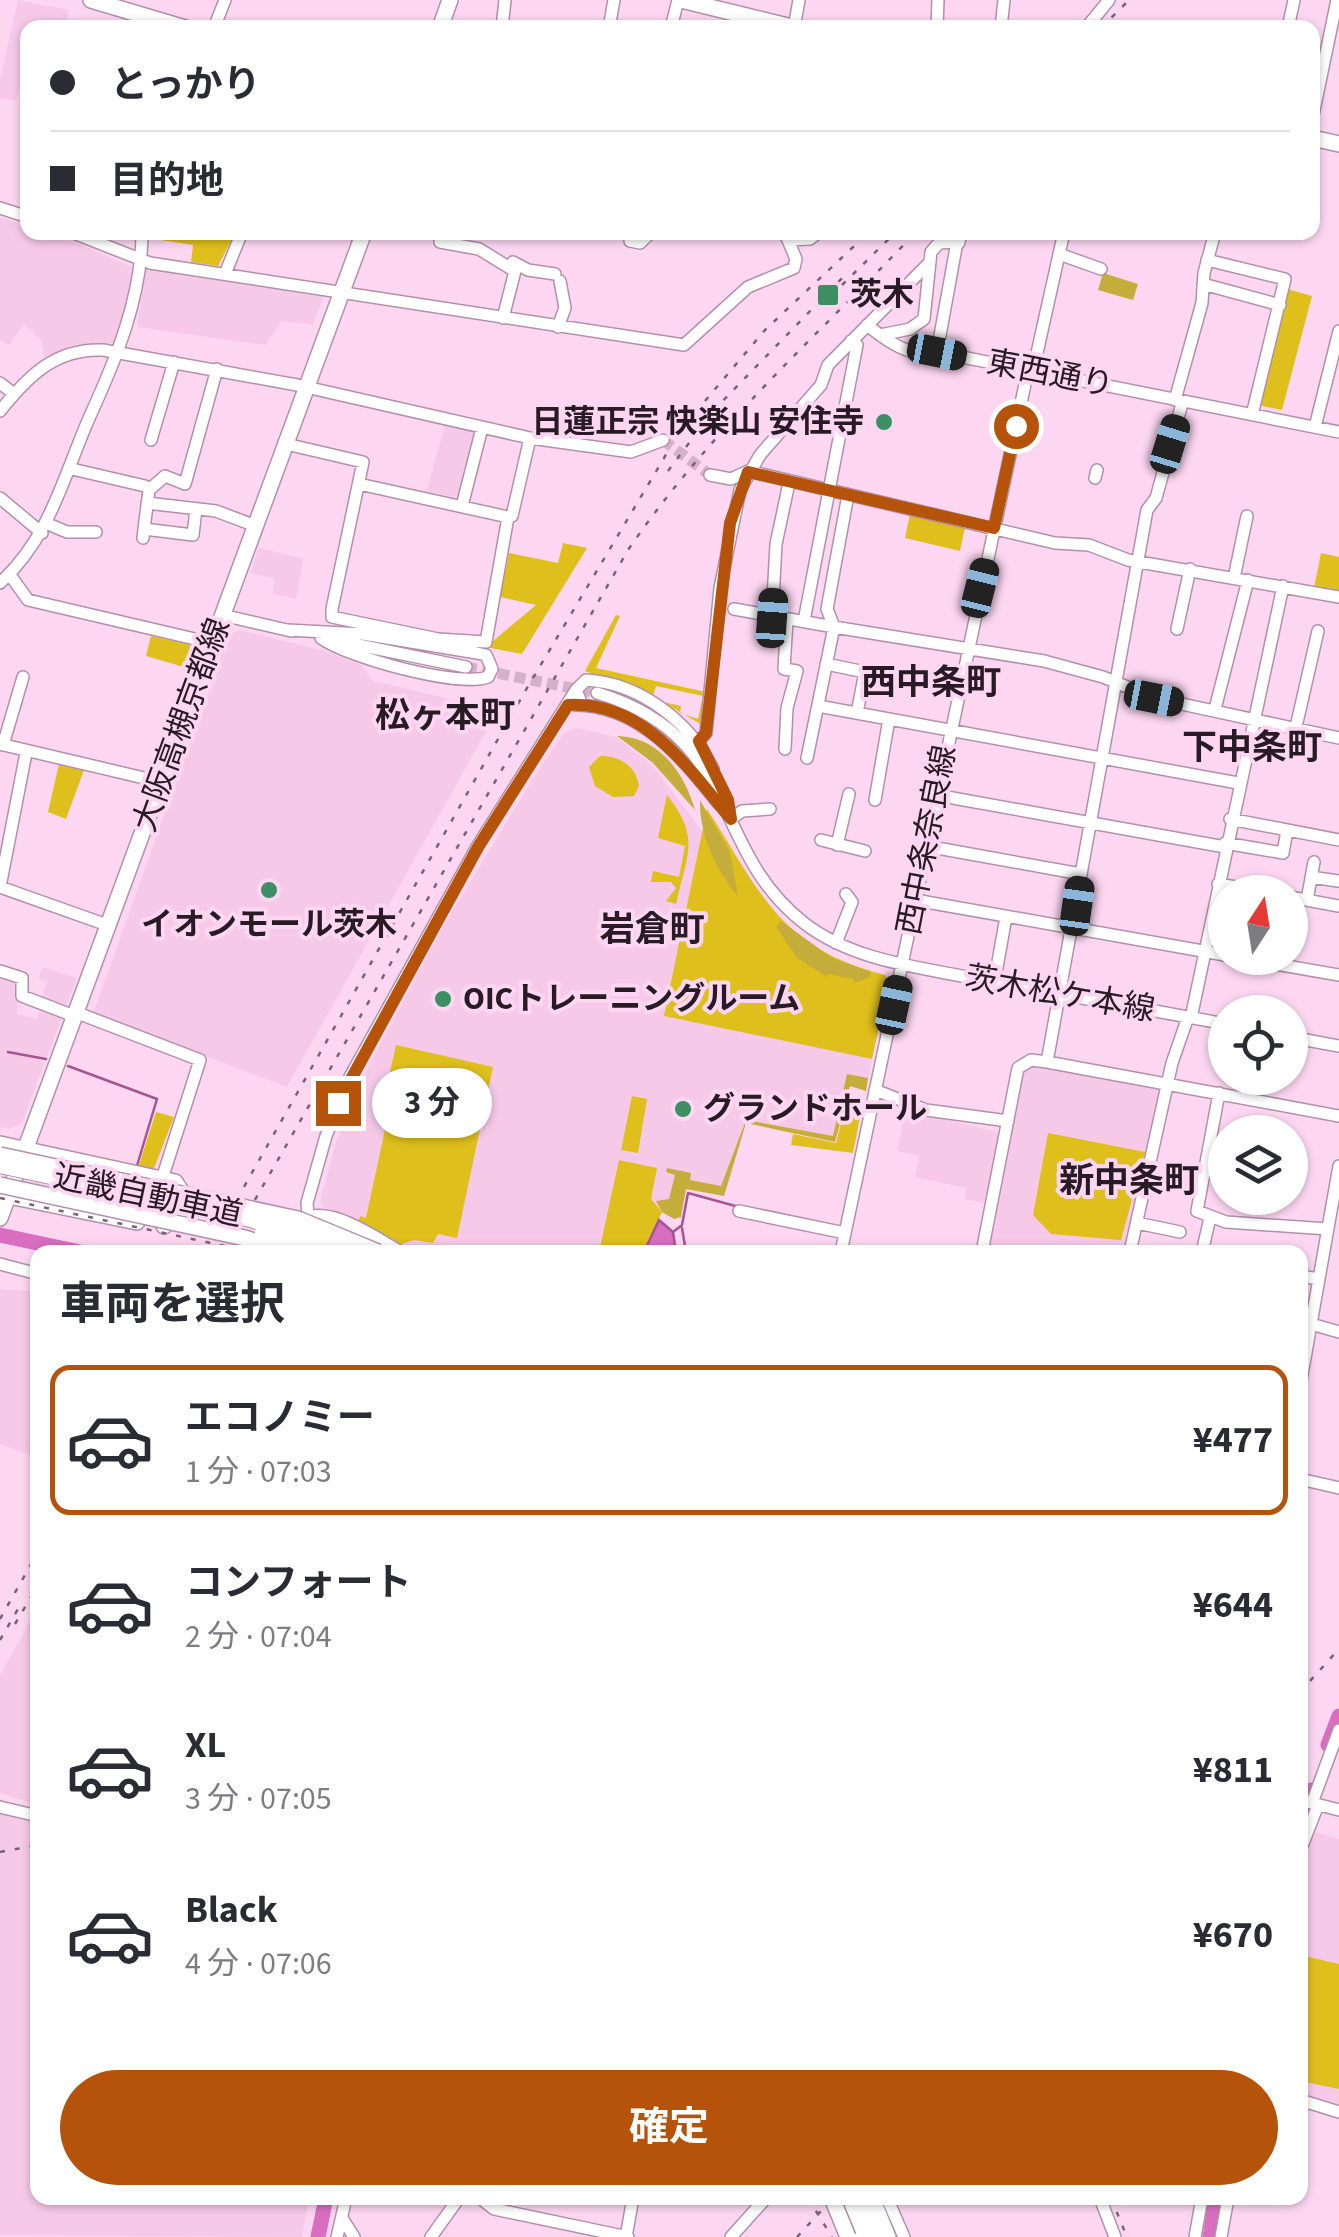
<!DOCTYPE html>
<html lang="ja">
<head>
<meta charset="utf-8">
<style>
	body { margin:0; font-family:"Source Sans 3","Noto Sans JP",sans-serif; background:#f7f7f7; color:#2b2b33; height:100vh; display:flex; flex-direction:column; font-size:38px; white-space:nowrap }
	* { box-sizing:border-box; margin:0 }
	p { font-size:32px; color:#7c7c81 }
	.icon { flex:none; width:55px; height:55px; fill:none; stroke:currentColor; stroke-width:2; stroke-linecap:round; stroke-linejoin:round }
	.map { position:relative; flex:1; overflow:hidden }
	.panel { position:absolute; left:30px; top:1245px; width:1278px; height:960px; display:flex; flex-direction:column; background:#fff; border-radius:20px; box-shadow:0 2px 8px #0004 }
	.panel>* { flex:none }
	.hud { position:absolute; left:20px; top:20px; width:1300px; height:220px; border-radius:20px; box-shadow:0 2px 8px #0004; display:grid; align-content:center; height:220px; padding:0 30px; background:#fff }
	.needle { width:65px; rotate:12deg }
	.buttons { position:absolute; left:1208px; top:875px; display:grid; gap:20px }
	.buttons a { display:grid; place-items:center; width:100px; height:100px; border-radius:50%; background:#fff; box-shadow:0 2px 8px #0004; font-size:50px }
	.end { position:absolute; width:45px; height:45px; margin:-22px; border:12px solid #b45309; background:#fff; box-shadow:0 0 0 5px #fff }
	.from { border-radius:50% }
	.bubble { position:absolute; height:70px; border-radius:35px; background:#fff; box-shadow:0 2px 8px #0004; font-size:32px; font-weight:700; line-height:70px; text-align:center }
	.car { position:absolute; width:30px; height:60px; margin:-30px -15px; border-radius:12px; box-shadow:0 0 8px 2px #0007; background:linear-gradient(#222 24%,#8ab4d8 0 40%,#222 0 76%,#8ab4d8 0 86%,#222 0) }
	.hud b { display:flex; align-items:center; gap:35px; height:95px; font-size:38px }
	.hud b+b { border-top:2px solid #e1e1e2 }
	.hud i { width:25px; height:25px; background:#2b2b33 }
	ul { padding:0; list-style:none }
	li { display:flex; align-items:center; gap:30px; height:150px; margin:0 20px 15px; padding:0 10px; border:5px solid transparent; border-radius:20px }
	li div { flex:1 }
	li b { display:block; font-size:38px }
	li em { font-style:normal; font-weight:700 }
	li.current { border-color:#b45309 }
	li>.icon { width:90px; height:90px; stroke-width:1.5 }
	h2 { padding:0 30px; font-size:45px; line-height:120px }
	.button { display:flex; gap:20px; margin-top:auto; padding:20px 30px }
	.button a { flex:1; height:115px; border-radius:60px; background:#b45309; color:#fff; font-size:40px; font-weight:700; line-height:115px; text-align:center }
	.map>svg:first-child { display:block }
</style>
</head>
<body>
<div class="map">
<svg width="1339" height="2237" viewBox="0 0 1339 2237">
	<rect width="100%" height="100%" fill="#fdd7f2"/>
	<path fill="#f6c9e9" d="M18,0l51,10 -4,17 -37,1 -1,34 -11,39 -16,-3v-18z
		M0,217l27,9 1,6 20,1 23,7 63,28 -18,75 -40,1 -32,15 -2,-18 -18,-17 -15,21 -9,-5z
		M146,268l178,27 -11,30 -31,-4 -17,24 -128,-18z
		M445,424l32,8 -19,66 -31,-7z
		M259,548l44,11 -7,40 -23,-5 1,-16 -24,-5z
		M239,630l86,21 36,14 12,16 125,29 -211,377 -194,-73 135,-378z
		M576,728l40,9 36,28 51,67 -38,184 207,43 -6,32 -16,-5 -15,56 -89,-19 -22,73 -38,-7 -5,28 -20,-4 -18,39h-228l-92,-45 -3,-6 16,-59 22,-56 87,-163 91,-149 28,-41z
		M42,967l35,11 -10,27 -25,-8 5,-15 -8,-3z
		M0,974l20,8 -3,32 20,5 2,-8 23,7 -15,39 -39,-6 37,10 -23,62 -13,6 -9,-2z
		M1054,1065l108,22 -17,84 -20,73 -7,8 -131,-1 33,-180 10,-5 23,3z
		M906,1110l95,23 -13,71 -23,-5 1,-11 -51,-11 4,-21 -22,-5z
		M0,1289l37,3v166l-37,-14z
		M37,1609v196l-37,-12v-118z
		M0,1813l37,8 1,377h271l-7,39 -302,-2z
		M1314,1832l25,7v272l-39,-14v-229z"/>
	<path fill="#dfbf1c" d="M148,233h61l24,4 -15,29 -27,-4 2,-17 -45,-7z
		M1287,289l25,7 -30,114 -24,-5z
		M910,514l55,13 -5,24 -55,-13z
		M563,543l24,5 -65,106 -36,-7 50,-42 -36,-8 9,-44 49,10z
		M1321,553l18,4v35l-25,-4z
		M616,615l4,1 -24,52 110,24 -4,33 -39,-23 18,4 -1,7 18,6 5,-23 -47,-10 -3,10 -68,-25z
		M151,636l48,11 -8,22 -45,-13z
		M600,756c19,0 36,9 39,30l-5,10 -21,1 -18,-11 -6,-19z
		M59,764l25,6 -18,49 -18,-7z
		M667,795c34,43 20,59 9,109l-10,-3 10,-13 -5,-6h-20l2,-11 26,6 6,-31 -27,-8z
		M707,809c54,84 72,139 178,166l4,6 -17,78 -208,-43z
		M396,1045l97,22 -36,171 -19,-4 -5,9 -19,-3 -13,4 -42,-23 1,-5 6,2 31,-144 -7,-2z
		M632,1096l15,3 -9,54 -17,-3z
		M845,1107l16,5 -8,41 -62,-8 2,-11 43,9z
		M156,1112l18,5 -21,54 -15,-3z
		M1048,1133l97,19 -24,88 -70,-6 -18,-19z
		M619,1160l38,8 -6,31 11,13 -19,40h-44z
		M1300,1955l39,9v125l-39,-8z"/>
	<path fill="#c5ad3b" d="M1103,273l35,11 -5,16 -35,-10z
		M617,736c42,1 67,36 78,74l-42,-47z
		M700,800l30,52 8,44c-22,-25 -39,-62 -38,-96z
		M781,921l51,37 39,14 -1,5 -16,6v-4l-26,-5 -1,3 -30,-19 -21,-31z
		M847,1074l21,4 -2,13 -16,-5 -15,56 -89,-19 -22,73 -38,-7 -5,28 -7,2 -12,-7 -6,-11 13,-2 6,-24 -9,-3 1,-4 24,5 -1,7 31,6 25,-66 87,16z"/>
	<path fill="#d96ec0" stroke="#a45592" stroke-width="2.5" d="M659,1220l14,12 3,20h-32z"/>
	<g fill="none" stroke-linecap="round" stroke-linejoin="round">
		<path stroke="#a45592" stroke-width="2.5" d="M8,1052l38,7
			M68,1066l89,33 -21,70
			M682,1228l4,24
			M673,1232l9,-7 6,-32 51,14"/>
		<path stroke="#d96ec0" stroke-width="15" d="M0,1235l80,17
			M1328,1745l11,-29
			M1300,1819l11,-29
			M318,2237l8,-39
			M1210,2237l6,-39"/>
		<path stroke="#d2b1c9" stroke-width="11" stroke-dasharray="11 5.5" stroke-linecap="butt" d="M663,440l47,35
			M466,667l131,26"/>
		<g stroke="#b390a9" stroke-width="14">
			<path id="minor" d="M214,28l11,-28
				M502,28l3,-28
				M609,28l5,-28
				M671,28l7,-28
				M794,28l5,-28
				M937,28l1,-28
				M1001,28l3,-28
				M1086,28l23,-28
				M1288,28l6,-28
				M1312,120l25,-120
				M0,208l28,9
				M71,232l79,31 534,82 64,-58 46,-19 2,-9 -8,-19
				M442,232l-2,10 39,7 36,22 -12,47
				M784,232l4,8 22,-1 9,-7
				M630,241l10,2 11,-11
				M1059,254l42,15
				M1207,260l78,19 -33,136
				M513,262l15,8 27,4
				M225,274l17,-42
				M1203,284l77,21
				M867,325c20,16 42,33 70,27l402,80
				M558,327l7,-19 -5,-27
				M880,335l30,-6 14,-10 7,-67 8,-9 18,-1 -20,110
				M0,383l14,11
				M1175,400l27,-97 2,-30 11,-41
				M0,411c29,-36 56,-63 103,-61l194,35 233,53 101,14 32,-12
				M1315,427l24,-96
				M151,440l23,-78
				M286,444l77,18 -31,147v8l106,22 48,3 22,-125 -149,-33
				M72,469l73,17
				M710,475l21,4 17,-8 307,72 34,2 39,15 211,37
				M1095,478l2,-8
				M848,495l-21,114 7,18 210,34 59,16 51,21 185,40
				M0,498l42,35
				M147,503l69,8 40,15
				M462,506l20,-78
				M508,517l4,-1 18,-78
				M48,524l19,8h29
				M144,529l5,-39 16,-14 20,8 32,-115
				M143,538l1,-9 49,6 3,-26
				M10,575l18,25 184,43
				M1234,578l13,-62
				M0,583c51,-47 63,-106 90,-167 26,-57 52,-119 52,-184
				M734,609l100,18 -27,131
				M222,615l69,16
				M772,618l4,-74 13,-61
				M804,621l53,-276 -6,-4
				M1177,629l13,-60
				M287,630l76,4 114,19 9,2 6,14 -4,8c-30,11 -141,-20 -167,-39
				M324,638l142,29
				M826,664l39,8 -8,41
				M597,693c146,44 111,155 207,230 49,38 115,44 173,56 83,16 166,29 248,45
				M575,705c65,0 108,54 144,99
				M582,705l-6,-15 10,-10c54,3 104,42 127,89
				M818,706l420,77
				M1215,709l33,-129
				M1296,727l22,-96
				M699,741l7,-8 14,-145 20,-98 20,-35 61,-70 7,-20 101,-102
				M0,744l161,38
				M3,745l20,-68
				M785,749l2,-41 10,-37 -13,-2 3,-50
				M26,753l-26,134 107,38
				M936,795l289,52
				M875,800l14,-81
				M731,819l11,-8 28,-2
				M1230,819l109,21
				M821,840l44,11
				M1225,843l58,10 4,-23
				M837,845l12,-51
				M926,846l155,28
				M1311,877l27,4
				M1218,884l48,8
				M1290,897l49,9
				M915,900l310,55
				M1307,900l7,-38
				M836,943l16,-41 -6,-8
				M1241,958l98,17
				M0,971l22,7v18l52,20
				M996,973l10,-56
				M75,1012l125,48 -38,119
				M1191,1018l92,-432
				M1290,1037l49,9
				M1047,1062l292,54
				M875,1090l51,20 82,11
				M1219,1093l-22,118 29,11 102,7
				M739,1211l106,22
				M308,1217l-1,-14 19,-67 24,-59 127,-230 99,-157
				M1137,1223l43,9
				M841,1252l187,-882 7,-8 29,-130
				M982,1252l36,-184 13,-8 16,2 100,-552 9,-12 25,-91
				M1130,1252l42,-189 16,-46
				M1202,1252l8,-34
				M0,1264l38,10
				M1300,1276l19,3
				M1311,1324l28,8
				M1300,1386l39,-220
				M1300,1479l39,9
				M1300,1800l39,10
				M1312,1803l27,-73
				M0,1807l38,9
				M1300,1851l18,-46
				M1300,2100l39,12
				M480,2198l14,11 134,28
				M887,2198l17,39
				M1100,2198l15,39
				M342,2218l12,19
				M337,2237l9,-39
				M431,2237l28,-39
				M626,2237l7,-39
				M731,2237l35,-39
				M1195,2237l7,-39
				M1221,2237l7,-39"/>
		</g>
		<g stroke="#b390a9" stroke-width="18">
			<path id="major" d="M91,0l94,28
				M681,0l115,28
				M440,28l10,-28
				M1312,138l27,6
				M957,242l2,-10
				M0,1144l175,38 10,15 -3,15 -18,14
				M0,1194l137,28
				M0,1218l364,-986
				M297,1225c26,-23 75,13 100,27
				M872,2198l16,39"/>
		</g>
		<g stroke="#b390a9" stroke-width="20">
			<path id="highway" d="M846,2198l16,39
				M860,2198l16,39"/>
		</g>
		<use href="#minor" stroke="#fff" stroke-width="11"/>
		<use href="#major" stroke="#fff" stroke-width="15"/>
		<use href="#highway" stroke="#fff" stroke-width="18"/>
		<path stroke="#796273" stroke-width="2.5" stroke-dasharray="5 10" stroke-linecap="butt" d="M1101,28l28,-28
			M842,285l54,-53
			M705,401l60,-71 104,-98
			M668,471l46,-61 135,-139
			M0,1198l253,54
			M207,1252l320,-564 140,-235
			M225,1252l403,-702c82,-120 188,-213 288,-318
			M0,1619l38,-67
			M15,1624l23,-39
			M0,1640l18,-31
			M1300,1692l39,-43
			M0,1852l38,-7
			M808,2198l24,39
			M1111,2198l16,39
			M797,2237l36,-39"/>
		<g stroke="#b390a9" stroke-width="18" stroke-linecap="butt">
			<path id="major-bridge" d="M0,1155l298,64 80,33
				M0,1185l245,53 42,14
				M832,2198l16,39"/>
		</g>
		<g stroke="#b390a9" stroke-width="20" stroke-linecap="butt">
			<path id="highway-bridge" d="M0,1164l251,54 101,34
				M264,1233l56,19"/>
		</g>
		<use href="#major-bridge" stroke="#fff" stroke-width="15"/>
		<use href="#highway-bridge" stroke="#fff" stroke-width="18"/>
	</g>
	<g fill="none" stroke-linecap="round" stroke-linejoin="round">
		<path stroke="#b45309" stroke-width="12" d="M338,1103l140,-256 90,-142c76,-4 120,63 163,114l-3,-19 -29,-59 7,-8 24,-210 18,-51 246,56 22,-102"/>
	</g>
	<g fill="#3c8f62" stroke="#fdd7f2" stroke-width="4">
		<rect x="816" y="283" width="24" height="24" rx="5"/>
		<circle cx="884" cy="422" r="10"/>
		<circle cx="269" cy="890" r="10"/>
		<circle cx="443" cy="999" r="10"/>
		<circle cx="683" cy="1109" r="10"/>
	</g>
	<g text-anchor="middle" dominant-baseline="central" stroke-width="8" stroke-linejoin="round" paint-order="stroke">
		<g font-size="32" font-weight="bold" fill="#281b25" stroke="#fdd7f2" text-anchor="start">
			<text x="850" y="295">茨木</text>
			<text x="864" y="422" text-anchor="end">日蓮正宗 快楽山 安住寺</text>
			<text x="269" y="925" text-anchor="middle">イオンモール茨木</text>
			<text x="463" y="999">OICトレーニングルーム</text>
			<text x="703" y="1109">グランドホール</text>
		</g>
		<g font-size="32" fill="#281b25" stroke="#fdd7f2">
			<text transform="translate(1050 374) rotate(11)">東西通り</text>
			<text transform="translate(182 725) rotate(-70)">大阪高槻京都線</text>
			<text transform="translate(927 840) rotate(-79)">西中条奈良線</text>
			<text transform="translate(1060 994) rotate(10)">茨木松ケ本線</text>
			<text transform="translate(148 1196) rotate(12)">近畿自動車道</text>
		</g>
		<g font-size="35" font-weight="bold" fill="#281b25" stroke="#fdd7f2">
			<text x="931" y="683">西中条町</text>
			<text x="445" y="716">松ヶ本町</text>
			<text x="1252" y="748">下中条町</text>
			<text x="652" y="930">岩倉町</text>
			<text x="1129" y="1181">新中条町</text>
		</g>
	</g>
</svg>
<div class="buttons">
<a><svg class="needle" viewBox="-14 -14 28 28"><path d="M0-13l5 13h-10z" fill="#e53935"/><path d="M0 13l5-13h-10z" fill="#7c7c81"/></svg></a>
<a><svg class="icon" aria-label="locate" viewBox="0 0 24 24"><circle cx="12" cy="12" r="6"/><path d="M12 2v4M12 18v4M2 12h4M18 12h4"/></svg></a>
<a><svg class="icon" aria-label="layers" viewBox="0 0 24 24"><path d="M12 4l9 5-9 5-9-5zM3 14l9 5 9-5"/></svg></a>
</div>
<i class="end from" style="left:1016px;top:426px"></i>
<i class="end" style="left:338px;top:1103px"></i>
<div class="bubble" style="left:372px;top:1068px;width:120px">3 分</div>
<i class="car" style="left:937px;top:352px;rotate:101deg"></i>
<i class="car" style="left:1170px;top:444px;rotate:17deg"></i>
<i class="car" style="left:980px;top:588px;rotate:14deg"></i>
<i class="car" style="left:772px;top:618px;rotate:4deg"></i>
<i class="car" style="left:1154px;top:698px;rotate:101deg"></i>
<i class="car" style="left:1077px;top:906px;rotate:8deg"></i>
<i class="car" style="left:894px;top:1005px;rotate:12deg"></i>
<div class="hud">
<b><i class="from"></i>とっかり</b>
<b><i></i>目的地</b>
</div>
<section class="panel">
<h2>車両を選択</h2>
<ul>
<li class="current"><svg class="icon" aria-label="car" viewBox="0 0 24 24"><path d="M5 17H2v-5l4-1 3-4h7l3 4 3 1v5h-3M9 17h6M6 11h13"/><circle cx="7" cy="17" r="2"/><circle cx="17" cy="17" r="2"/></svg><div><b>エコノミー</b><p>1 分 · 07:03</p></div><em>¥477</em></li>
<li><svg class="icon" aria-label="car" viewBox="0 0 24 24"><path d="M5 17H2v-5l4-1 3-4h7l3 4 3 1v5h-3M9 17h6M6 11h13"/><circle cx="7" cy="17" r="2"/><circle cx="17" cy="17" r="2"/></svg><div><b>コンフォート</b><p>2 分 · 07:04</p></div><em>¥644</em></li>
<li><svg class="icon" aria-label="car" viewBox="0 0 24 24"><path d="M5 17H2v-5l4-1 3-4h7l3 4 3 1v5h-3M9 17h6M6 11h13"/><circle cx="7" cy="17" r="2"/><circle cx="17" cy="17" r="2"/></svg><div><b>XL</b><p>3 分 · 07:05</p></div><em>¥811</em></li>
<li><svg class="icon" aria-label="car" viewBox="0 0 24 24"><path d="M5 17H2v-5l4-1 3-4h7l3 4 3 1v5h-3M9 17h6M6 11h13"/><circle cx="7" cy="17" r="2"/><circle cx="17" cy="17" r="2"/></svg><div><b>Black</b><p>4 分 · 07:06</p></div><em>¥670</em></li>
</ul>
<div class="button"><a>確定</a></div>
</section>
</div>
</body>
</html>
